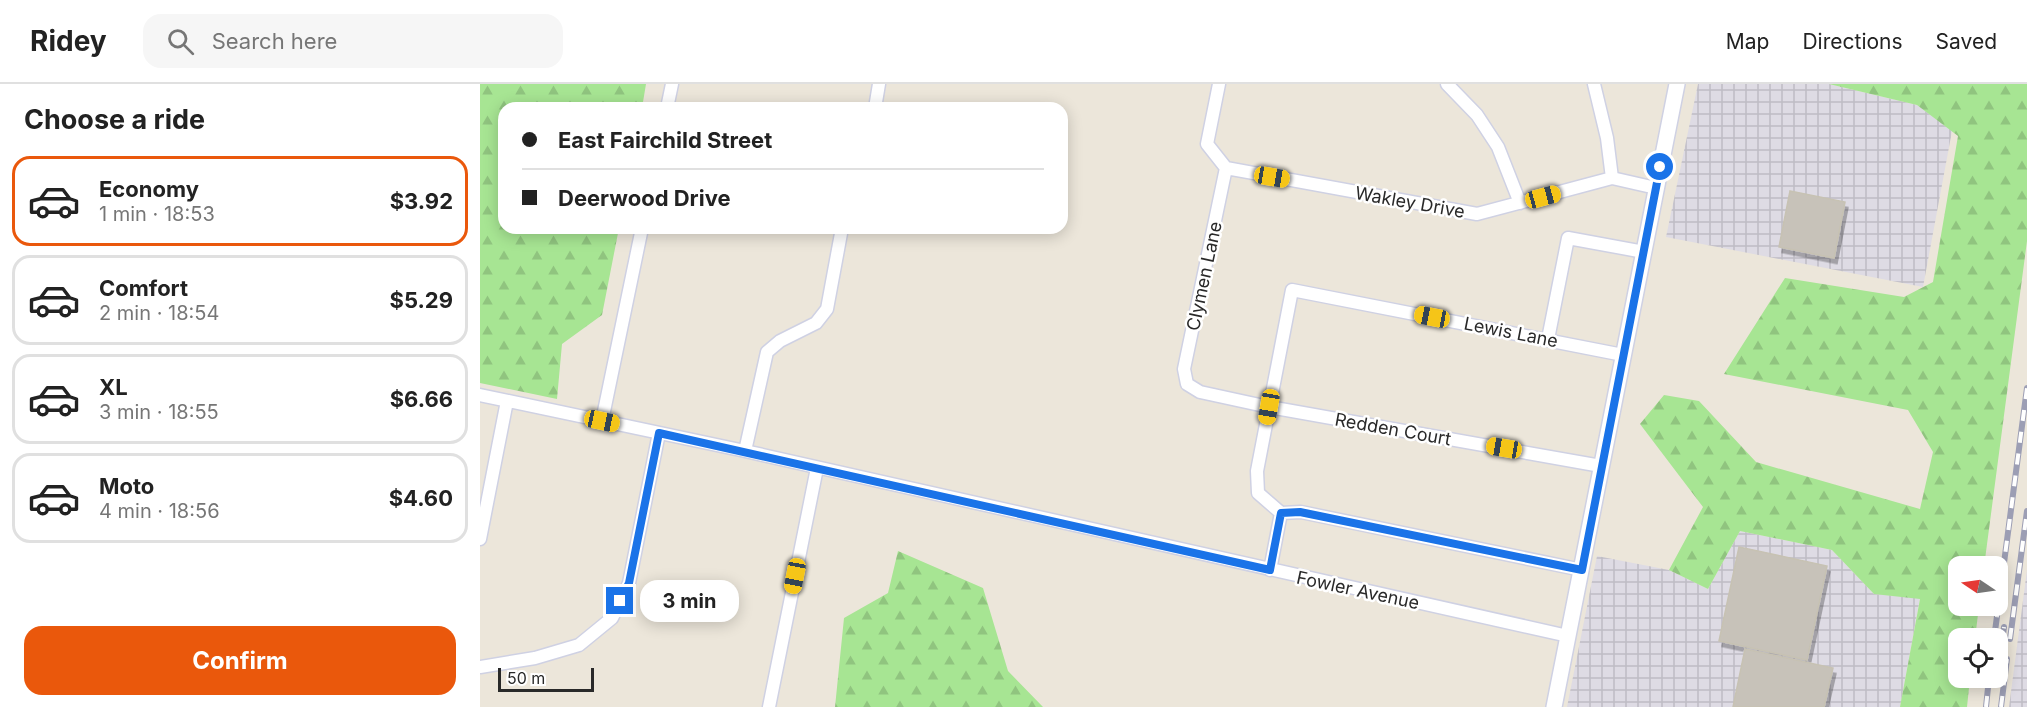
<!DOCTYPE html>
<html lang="en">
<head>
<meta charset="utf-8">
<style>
	body { margin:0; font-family:Inter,sans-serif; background:#f6f6f6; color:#222; height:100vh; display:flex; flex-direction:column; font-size:22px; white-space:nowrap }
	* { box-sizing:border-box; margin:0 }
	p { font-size:20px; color:#767676 }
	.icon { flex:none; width:33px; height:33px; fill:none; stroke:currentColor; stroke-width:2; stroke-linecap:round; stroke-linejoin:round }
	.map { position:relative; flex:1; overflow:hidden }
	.panel { display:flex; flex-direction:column; background:#fff; width:480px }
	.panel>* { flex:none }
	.hud { position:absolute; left:18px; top:18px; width:570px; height:132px; border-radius:18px; box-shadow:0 3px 15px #0003; display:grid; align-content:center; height:132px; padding:0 24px; background:#fff }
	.needle { width:39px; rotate:283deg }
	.fabs { position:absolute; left:1468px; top:472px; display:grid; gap:12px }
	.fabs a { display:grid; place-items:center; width:60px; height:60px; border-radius:12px; background:#fff; box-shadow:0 3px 15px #0003; font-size:30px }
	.scale { position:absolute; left:18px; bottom:15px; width:96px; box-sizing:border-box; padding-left:6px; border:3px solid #292929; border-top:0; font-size:16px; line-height:21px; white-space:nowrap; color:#292929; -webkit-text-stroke:4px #fff; paint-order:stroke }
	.end { position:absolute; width:27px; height:27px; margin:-14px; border:8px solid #1a73e8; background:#fff; box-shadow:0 0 0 3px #fff }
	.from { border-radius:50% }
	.bubble { position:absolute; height:42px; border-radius:18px; background:#fff; box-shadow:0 3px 15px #0003; font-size:20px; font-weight:700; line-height:42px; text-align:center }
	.car { position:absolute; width:18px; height:36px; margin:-18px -9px; border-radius:8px; box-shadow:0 0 4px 2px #0007; background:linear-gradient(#f5c518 24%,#345 0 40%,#f5c518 0 76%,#345 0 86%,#f5c518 0) }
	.hud b { display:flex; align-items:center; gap:21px; height:57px; font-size:22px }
	.hud b+b { border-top:2px solid #e0e0e0 }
	.hud i { width:15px; height:15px; background:#222 }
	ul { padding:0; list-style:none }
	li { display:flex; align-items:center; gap:18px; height:90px; margin:0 12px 9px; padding:0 12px; border:3px solid #e0e0e0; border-radius:18px }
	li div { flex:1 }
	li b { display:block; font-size:22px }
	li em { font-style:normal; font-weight:700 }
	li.active { border-color:#ea580c }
	li>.icon { width:54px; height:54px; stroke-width:1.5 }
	h2 { padding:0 24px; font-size:27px; line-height:72px }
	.cta { display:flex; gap:12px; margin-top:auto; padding:12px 24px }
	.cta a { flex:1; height:69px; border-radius:18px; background:#ea580c; color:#fff; font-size:24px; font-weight:700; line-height:69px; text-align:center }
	header { display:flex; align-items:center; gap:36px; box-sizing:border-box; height:84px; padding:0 30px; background:#fff; border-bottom:2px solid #e0e0e0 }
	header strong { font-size:28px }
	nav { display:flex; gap:33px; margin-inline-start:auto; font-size:21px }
	.search { width:420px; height:54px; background:#f6f6f6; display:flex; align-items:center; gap:15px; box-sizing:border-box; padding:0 21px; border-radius:18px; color:#767676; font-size:22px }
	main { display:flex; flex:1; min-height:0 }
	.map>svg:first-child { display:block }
</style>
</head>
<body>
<header>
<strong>Ridey</strong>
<div class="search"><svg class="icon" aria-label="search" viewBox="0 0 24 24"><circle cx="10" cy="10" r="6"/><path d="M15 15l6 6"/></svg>Search here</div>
<nav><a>Map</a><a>Directions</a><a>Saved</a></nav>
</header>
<main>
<section class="panel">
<h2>Choose a ride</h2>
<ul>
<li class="active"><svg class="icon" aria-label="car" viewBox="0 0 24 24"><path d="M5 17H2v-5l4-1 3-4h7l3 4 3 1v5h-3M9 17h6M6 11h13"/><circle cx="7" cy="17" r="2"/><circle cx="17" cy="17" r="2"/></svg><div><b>Economy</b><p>1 min · 18:53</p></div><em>$3.92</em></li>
<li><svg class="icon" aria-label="car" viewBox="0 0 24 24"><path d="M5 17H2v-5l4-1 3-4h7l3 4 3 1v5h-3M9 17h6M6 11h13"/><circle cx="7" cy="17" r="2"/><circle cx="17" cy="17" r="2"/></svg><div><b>Comfort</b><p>2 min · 18:54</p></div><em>$5.29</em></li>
<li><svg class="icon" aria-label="car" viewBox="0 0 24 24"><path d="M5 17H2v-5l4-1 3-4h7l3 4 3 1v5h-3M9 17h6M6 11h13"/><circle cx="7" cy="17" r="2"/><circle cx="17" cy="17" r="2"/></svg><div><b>XL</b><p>3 min · 18:55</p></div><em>$6.66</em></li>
<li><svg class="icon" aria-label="car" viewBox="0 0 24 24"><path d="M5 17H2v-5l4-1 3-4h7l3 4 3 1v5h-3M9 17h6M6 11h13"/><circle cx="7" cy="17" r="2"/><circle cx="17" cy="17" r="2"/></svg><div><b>Moto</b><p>4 min · 18:56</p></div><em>$4.60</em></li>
</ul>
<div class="cta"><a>Confirm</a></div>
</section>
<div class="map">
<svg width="1547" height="623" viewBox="0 0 1547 623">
	<defs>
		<pattern id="industrial-grid" width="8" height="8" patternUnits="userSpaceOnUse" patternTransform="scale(1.5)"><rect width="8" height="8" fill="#dedbe4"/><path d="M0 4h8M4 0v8" fill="none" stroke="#bebcc4"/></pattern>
		<pattern id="forest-firs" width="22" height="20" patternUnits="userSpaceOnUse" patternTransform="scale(1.5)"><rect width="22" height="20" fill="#a7e593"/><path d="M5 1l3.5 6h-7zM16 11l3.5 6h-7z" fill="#90c47f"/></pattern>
		<filter id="shadow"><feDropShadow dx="3" dy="5.5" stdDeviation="0" flood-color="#0004"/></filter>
	</defs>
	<rect width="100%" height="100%" fill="#ece6da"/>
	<path fill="url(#industrial-grid)" d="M1218,0h131l88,21 35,26 -29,156 -257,-50z
		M1260,447l92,19 42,44 46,4 -20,109h-333l30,-151 72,14 39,19z
		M1547,486v137h-18z"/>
	<path fill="url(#forest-firs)" d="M0,0h166l-4,24h-138v120h115l-17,87 -40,29 -5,55 -77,-16z
		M1349,0h198v157l-43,326h-25v39h20l-4,33h-16v39h11l-3,29h-67l20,-108 -46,-5 -42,-44 -92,-19 -32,58 -39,-19 34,-63 -63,-83 24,-29 35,6 57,61 164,47 13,-57 -25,-42 -184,-36 61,-96 119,19 29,-15 25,-146 -41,-31z
		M418,467l85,37 25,83 35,36h-208l9,-89 44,-25z"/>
	<path fill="#c7c2b9" stroke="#c7c2b3" stroke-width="1.5" filter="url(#shadow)" d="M1310,107l55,11 -11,56 -55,-11z
		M1259,463l88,19 -20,94 -88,-19z
		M1265,565l88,19 -9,39h-91z"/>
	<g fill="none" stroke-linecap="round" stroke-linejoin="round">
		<g stroke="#cfd1e3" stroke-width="15">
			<path id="minor" d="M739,0l-12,60 19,24 251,46 135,-36 44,10
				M967,0l30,31 21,32 22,56
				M1114,0l13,54 5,40
				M187,24l5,-24
				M395,24l4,-24
				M746,84l-42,201 3,15 13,8 69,15 332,59
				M1068,255l20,-101 76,14
				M0,311l265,56 823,185
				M122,337l40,-193
				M265,367l22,-99 13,-11 36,-18 11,-14 15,-81
				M801,429l20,-1 281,58
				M0,455l27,-138
				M790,486l11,-57 -23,-20 -1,-22 35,-181 331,65
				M0,583l55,-9 44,-13 33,-27 17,-35 30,-150
				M289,623l48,-239"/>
		</g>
		<g stroke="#cfd1e3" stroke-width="18">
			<path id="tertiary" d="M1074,623l123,-623"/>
		</g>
		<use href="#minor" stroke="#fff" stroke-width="12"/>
		<use href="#tertiary" stroke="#fff" stroke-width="15"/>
		<g stroke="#9c9eb4" stroke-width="6">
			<path id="rail" d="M1514,555l33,-251
				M1530,555l17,-128
				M1518,588l6,-45
				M1506,623l3,-29
				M1521,623l6,-48"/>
		</g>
		<use href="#rail" stroke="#fff" stroke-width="4" stroke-dasharray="11" stroke-linecap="butt"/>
	</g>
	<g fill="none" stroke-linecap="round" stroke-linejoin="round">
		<path stroke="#1a73e8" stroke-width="8" d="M140,517l9,-18 30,-150 611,137 11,-57 19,-1 282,58 78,-403"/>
	</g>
	<g text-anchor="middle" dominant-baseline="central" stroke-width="5" stroke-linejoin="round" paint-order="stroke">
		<g font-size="18" fill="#292929" stroke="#fff">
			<text transform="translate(930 118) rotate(10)">Wakley Drive</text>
			<text transform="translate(724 192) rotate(-78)">Clymen Lane</text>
			<text transform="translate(1031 248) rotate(11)">Lewis Lane</text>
			<text transform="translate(913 345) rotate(10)">Redden Court</text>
			<text transform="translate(878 506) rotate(12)">Fowler Avenue</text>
		</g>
	</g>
</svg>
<div class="fabs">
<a><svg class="needle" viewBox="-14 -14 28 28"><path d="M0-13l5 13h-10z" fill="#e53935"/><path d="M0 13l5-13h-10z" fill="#767676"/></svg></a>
<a><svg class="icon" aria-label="locate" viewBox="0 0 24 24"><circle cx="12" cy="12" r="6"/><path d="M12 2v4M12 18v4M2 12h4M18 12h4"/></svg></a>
</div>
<div class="scale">50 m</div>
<i class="end from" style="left:1180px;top:83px"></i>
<i class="end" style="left:140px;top:517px"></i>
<div class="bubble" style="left:160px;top:496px;width:99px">3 min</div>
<i class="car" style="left:792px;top:93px;rotate:100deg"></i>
<i class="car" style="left:1063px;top:113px;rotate:75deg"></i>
<i class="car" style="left:952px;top:233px;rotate:281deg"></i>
<i class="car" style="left:789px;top:323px;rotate:190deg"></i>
<i class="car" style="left:122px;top:337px;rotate:102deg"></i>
<i class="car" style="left:1024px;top:364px;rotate:280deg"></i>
<i class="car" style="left:315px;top:492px;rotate:191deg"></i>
<div class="hud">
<b><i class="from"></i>East Fairchild Street</b>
<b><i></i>Deerwood Drive</b>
</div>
</div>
</main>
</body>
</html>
